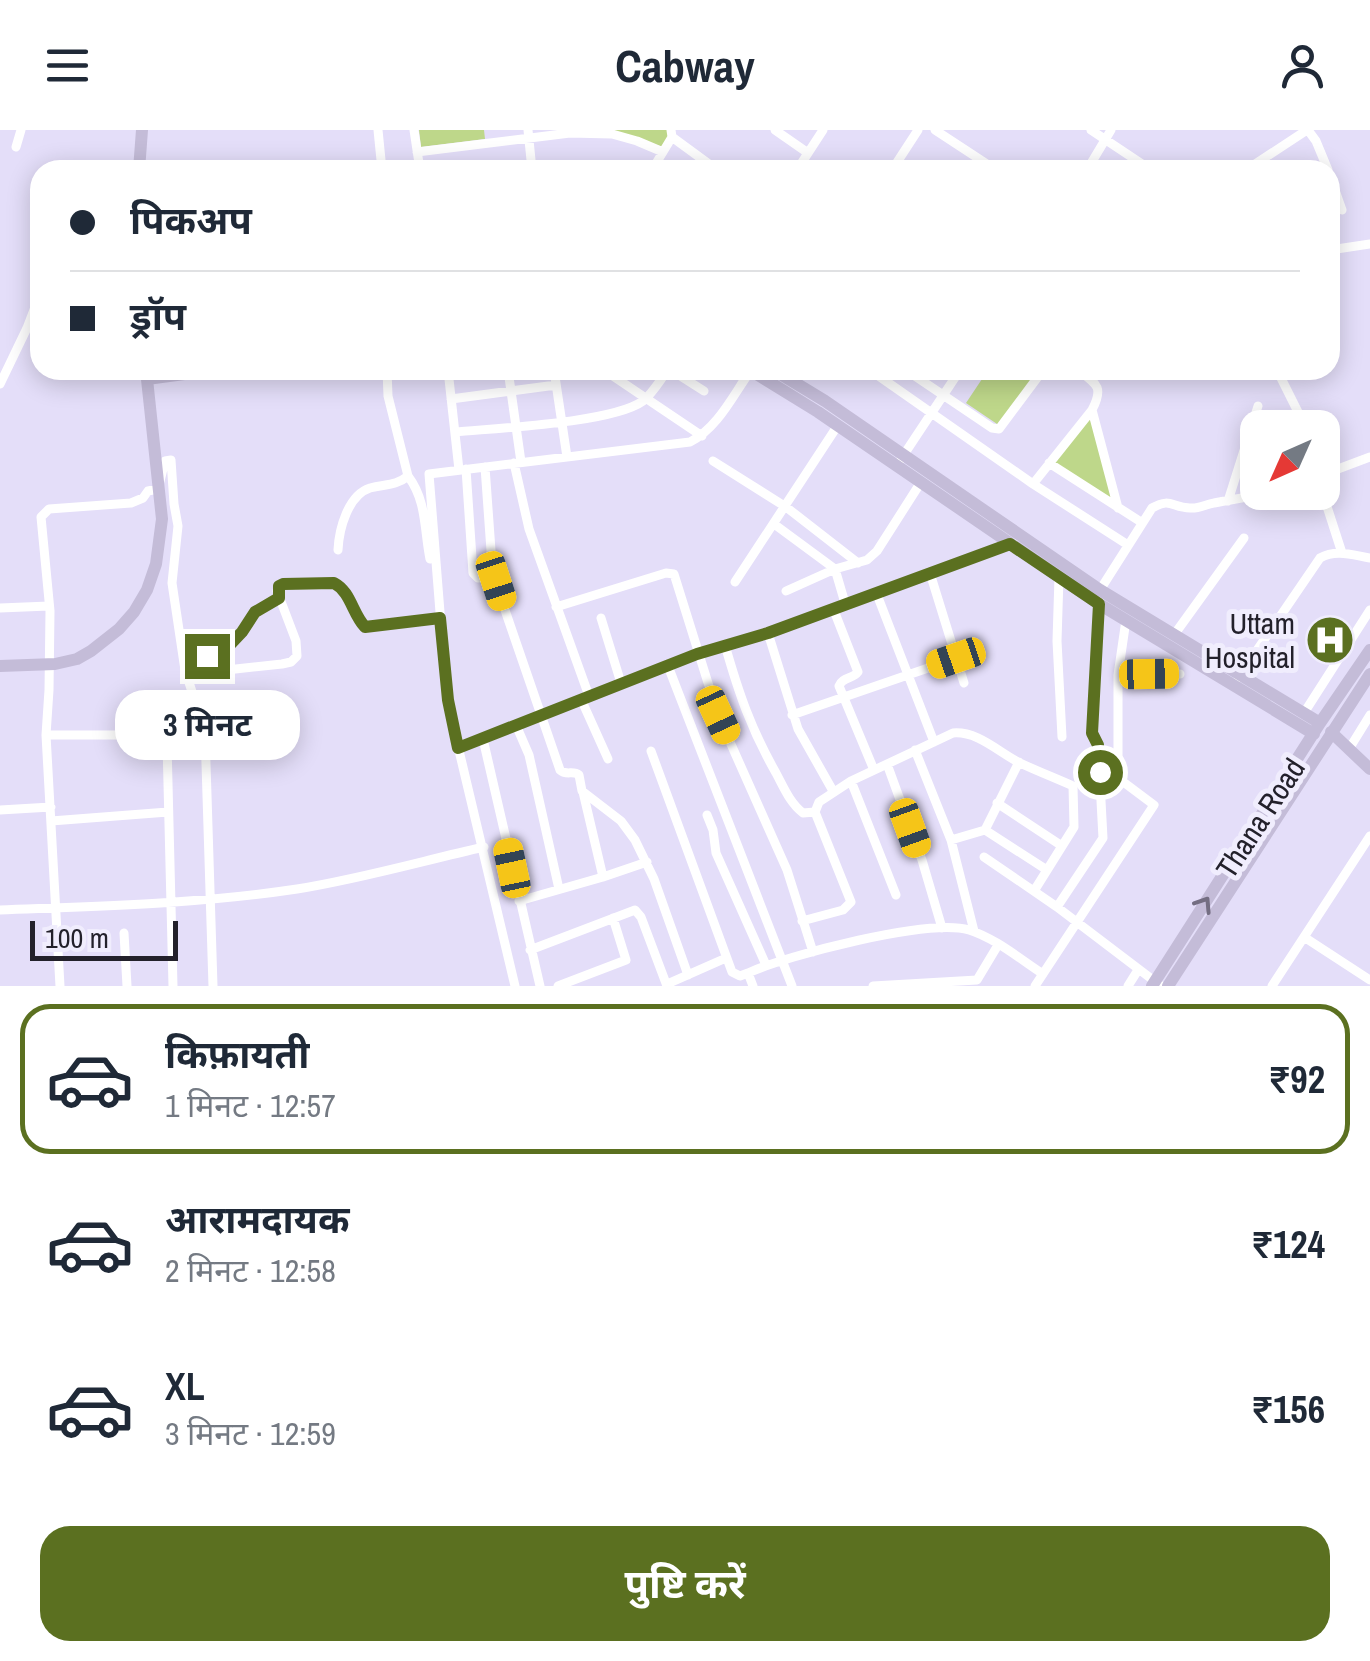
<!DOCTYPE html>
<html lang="hi">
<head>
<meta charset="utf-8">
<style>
	body { margin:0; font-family:"Archivo Narrow","Noto Sans Devanagari",sans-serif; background:#f6f6f7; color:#1f2937; height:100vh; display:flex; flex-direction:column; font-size:38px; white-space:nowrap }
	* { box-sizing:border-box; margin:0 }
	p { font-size:32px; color:#747a83 }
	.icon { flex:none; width:55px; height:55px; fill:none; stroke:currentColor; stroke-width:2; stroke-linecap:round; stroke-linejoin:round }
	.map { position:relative; height:856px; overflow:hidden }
	.panel { display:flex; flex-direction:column; background:#fff; flex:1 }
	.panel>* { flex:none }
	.hud { position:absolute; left:30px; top:30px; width:1310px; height:220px; border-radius:30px; box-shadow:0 5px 25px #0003; display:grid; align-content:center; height:220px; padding:0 40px; background:#fff }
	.needle { width:65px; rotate:225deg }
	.controls { position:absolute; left:1240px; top:280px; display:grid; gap:20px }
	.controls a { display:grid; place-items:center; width:100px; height:100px; border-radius:20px; background:#fff; box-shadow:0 5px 25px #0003; font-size:50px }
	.scale { position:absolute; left:30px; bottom:25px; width:148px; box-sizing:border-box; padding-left:10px; border:5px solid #23212b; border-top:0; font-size:28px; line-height:35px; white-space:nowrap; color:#23212b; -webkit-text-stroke:8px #f0edfd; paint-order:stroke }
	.end { position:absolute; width:45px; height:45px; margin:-22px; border:12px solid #5b7020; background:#fff; box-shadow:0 0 0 5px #fff }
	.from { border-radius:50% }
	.bubble { position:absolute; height:70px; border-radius:30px; background:#fff; box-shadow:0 5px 25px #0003; font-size:32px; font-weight:700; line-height:70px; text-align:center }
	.car { position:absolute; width:30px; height:60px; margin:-30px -15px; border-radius:12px; box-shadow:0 0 8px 2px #0007; background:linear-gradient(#f5c518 24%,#345 0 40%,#f5c518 0 76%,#345 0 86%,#f5c518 0) }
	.hud b { display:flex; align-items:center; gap:35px; height:95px; font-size:38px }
	.hud b+b { border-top:2px solid #e0e1e3 }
	.hud i { width:25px; height:25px; background:#1f2937 }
	ul { padding:18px 0 0; list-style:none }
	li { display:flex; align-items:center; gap:30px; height:150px; margin:0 20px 15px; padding:0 20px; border:5px solid transparent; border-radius:30px }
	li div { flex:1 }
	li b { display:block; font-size:38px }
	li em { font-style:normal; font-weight:700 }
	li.selected { border-color:#5b7020 }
	li>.icon { width:90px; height:90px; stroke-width:1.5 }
	.primary-button { display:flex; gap:20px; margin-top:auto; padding:20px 40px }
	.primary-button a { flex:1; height:115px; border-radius:30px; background:#5b7020; color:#fff; font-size:40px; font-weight:700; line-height:115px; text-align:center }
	header { display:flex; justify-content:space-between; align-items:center; height:130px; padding:0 40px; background:#fff; font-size:45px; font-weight:700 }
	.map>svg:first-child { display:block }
</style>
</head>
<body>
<header><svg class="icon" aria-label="menu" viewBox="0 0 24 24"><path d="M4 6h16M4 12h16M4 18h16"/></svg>Cabway<svg class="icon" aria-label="person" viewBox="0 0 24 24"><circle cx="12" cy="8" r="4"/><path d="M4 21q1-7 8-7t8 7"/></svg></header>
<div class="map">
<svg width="1370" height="856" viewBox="0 0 1370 856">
	<rect width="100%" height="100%" fill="#e4def9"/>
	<path fill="#bed78a" d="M419,0h65l1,9 -64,8z
		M614,0h55l1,7 -7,10 -49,-15z
		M988,240h50l-38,56 -34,-23z
		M1092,285l21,87 -60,-39z"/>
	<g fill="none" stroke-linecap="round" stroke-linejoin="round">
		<path stroke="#fff" stroke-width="9" d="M378,0l4,40
			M414,0l6,40
			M528,0l4,40
			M671,0l1,7 45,33
			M775,0l33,23
			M935,0l61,40
			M1091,0l60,40
			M1308,0l8,11 12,29
			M16,17l5,-17
			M417,22l153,-19 42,1 25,7 26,11
			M652,40l20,-33
			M797,40l26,-40
			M892,40l26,-40
			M1087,40l24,-40
			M1246,40l61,-40
			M1330,46l12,34
			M1330,120l40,-6
			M448,240l11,100
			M508,240l13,92
			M554,240l13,87
			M604,240l98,66
			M671,240l33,21
			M870,240l163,114 95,61
			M906,240l86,58 7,1 44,-59
			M1277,240l29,58
			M0,254l27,-56 13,-34
			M451,269l105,-14
			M1092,280l26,98
			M455,302c42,-4 157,-9 188,-31 10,-8 17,-21 25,-31
			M1322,328l8,15
			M901,329l59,-89
			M713,331l73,46 72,56
			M514,333l15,66 60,167
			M1049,333l92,59
			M485,337l8,111
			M466,339l7,104 5,5 11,-1 6,4 65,189c6,6 13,0 19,5l3,16 39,30 14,19 19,39 34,96
			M1322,345l48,-18
			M408,346c19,25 16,54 22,83
			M1033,354l59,-74c12,-23 5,-26 -14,-40
			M1322,361l20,62
			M1228,371l30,-95
			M774,394l61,45 10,34
			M338,420c1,-21 10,-55 32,-62 15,-4 26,-2 38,-12l-20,-80 -1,-26
			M930,443l34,110
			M1059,447l-2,64 5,96
			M735,452l103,-157
			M786,461l49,-22 32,-9 10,-9 44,-69
			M876,462l58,150
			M279,467l-24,15 -13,21 -17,18 -18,5 1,16 74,-8 9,-2 6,-6 -1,-15 -19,-50 6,-7 52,-1c15,10 18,30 30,44l75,-9
			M556,477l110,-34 8,1 44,141 69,155 26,82
			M0,478l49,-2
			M833,478l25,64c-5,7 -16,5 -19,14l35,84
			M601,488l20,65
			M768,503l30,96 35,62
			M1174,505l70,-97
			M725,515c14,49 26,84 51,128 8,15 14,30 27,40l12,-1
			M668,536l124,320
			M1118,545l62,-1
			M1238,548l82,-120c16,-9 32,-3 50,0
			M581,569l27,60
			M1304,583l66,-103
			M792,585l165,-57
			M516,595l13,30 30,134
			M46,605h114l7,8 6,243
			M483,609l57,247
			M458,618l239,-94 71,-21 246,-90
			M1349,619l21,-34
			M915,620l36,90 34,-10 34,-68
			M651,621l81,221 8,4 8,-3 5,13
			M887,634l35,96 20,68
			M851,651l45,114
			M583,662l20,85
			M997,673l65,43
			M0,680l51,-3
			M707,685l6,15 3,23 50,112
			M51,691l117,-9
			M985,700l62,40
			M951,710l23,91
			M984,727l73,50 104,79
			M519,771l84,-24 44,-15
			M1057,777l46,-69 -5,-93 -6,-12 8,-143 52,-82c19,-11 20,0 38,0 9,1 16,-4 24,-5 19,-4 38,-6 56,-11
			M0,780c100,-4 198,-6 297,-21 63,-10 125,-28 187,-42
			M802,791l41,-11 8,-8 -36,-90 4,-10 32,-21 102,-48c25,-2 45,19 67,30 17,8 35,15 53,23l1,41 -40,64
			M124,803l3,53
			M1304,807l66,43
			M530,820l105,-40 6,7 26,69
			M748,843c40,-18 181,-55 221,-43 26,8 51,29 74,44
			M667,854l59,-26
			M60,856l-14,-251 3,-45 1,-79 -9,-94 8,-8 82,-6 12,-5 5,-7 10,-2 7,-28 6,-1 3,44 4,22 -6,57 13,87 20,62 8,254
			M515,856l-68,-286 -18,-226 261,-32c28,-14 43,-47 61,-72
			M558,856l68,-26 -13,-42
			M873,856l104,-6 21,-35
			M1035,856l119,-181 -32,-24 -4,-8v-98l8,-55
			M1128,856l10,-16
			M1272,856l98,-150"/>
		<path stroke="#c4bcd8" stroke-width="12" d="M139,40l3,-40
			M750,240l68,42 281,192 215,130
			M774,240l51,31 275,189 220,133
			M147,249l67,-9
			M0,536l55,-2 22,-5 14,-8 28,-22 15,-17 13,-22 9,-26 6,-45 -16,-149
			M1331,602l39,37
			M1152,856l168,-263 50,-73
			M1168,856l202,-312"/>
	</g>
	<defs><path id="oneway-chevron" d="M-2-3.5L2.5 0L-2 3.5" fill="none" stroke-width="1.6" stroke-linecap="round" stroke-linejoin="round" transform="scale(2.5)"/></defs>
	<use stroke="#746e82" href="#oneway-chevron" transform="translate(1204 774) rotate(-57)"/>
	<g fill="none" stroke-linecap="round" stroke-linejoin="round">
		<path stroke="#5b7020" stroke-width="12" d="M207,526l18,-6 17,-18 13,-20 24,-14v-12l4,-2 51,-1c17,9 18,30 31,44l75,-9 8,82 10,48 239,-94 71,-21 242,-89 89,60 -7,129 6,12 2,27"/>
	</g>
	<defs>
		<g id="hospital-disc" transform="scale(2.5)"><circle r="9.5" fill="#5b7020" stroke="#f0edfd"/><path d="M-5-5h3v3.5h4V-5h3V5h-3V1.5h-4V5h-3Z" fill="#fff"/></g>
	</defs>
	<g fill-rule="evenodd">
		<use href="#hospital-disc" x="1330" y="510"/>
	</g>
	<g text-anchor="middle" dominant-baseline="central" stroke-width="10" stroke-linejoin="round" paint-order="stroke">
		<g font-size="30" fill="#23212b" stroke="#f0edfd" text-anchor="end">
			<text x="1295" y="493">Uttam<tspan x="1295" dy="34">Hospital</tspan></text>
		</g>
		<g font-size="30" fill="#23212b" stroke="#f0edfd">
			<text transform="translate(1260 688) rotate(-57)">Thana Road</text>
		</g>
	</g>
</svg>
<div class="controls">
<a><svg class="needle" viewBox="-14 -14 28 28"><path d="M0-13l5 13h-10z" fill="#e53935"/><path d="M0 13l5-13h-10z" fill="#747a83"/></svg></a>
</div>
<div class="scale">100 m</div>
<i class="end from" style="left:1100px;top:642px"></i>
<i class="end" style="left:207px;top:526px"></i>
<div class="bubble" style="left:115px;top:560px;width:185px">3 मिनट</div>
<i class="car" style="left:496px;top:451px;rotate:162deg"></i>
<i class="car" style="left:956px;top:528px;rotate:251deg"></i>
<i class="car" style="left:1149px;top:544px;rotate:89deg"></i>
<i class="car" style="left:718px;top:585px;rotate:155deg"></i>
<i class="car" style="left:910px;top:698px;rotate:160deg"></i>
<i class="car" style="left:512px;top:738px;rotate:348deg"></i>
<div class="hud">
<b><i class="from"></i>पिकअप</b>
<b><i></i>ड्रॉप</b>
</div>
</div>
<section class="panel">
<ul>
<li class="selected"><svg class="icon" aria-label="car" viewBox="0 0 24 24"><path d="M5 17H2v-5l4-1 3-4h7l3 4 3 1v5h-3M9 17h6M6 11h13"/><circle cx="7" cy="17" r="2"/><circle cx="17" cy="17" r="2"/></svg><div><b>किफ़ायती</b><p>1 मिनट · 12:57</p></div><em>₹92</em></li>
<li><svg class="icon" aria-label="car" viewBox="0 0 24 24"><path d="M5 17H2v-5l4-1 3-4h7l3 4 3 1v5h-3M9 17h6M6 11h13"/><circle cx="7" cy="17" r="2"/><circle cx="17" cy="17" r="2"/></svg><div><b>आरामदायक</b><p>2 मिनट · 12:58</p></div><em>₹124</em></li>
<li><svg class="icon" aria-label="car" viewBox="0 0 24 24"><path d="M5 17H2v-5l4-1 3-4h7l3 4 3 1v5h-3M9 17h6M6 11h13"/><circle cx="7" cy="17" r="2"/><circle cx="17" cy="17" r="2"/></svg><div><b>XL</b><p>3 मिनट · 12:59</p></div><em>₹156</em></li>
</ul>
<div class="primary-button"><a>पुष्टि करें</a></div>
</section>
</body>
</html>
